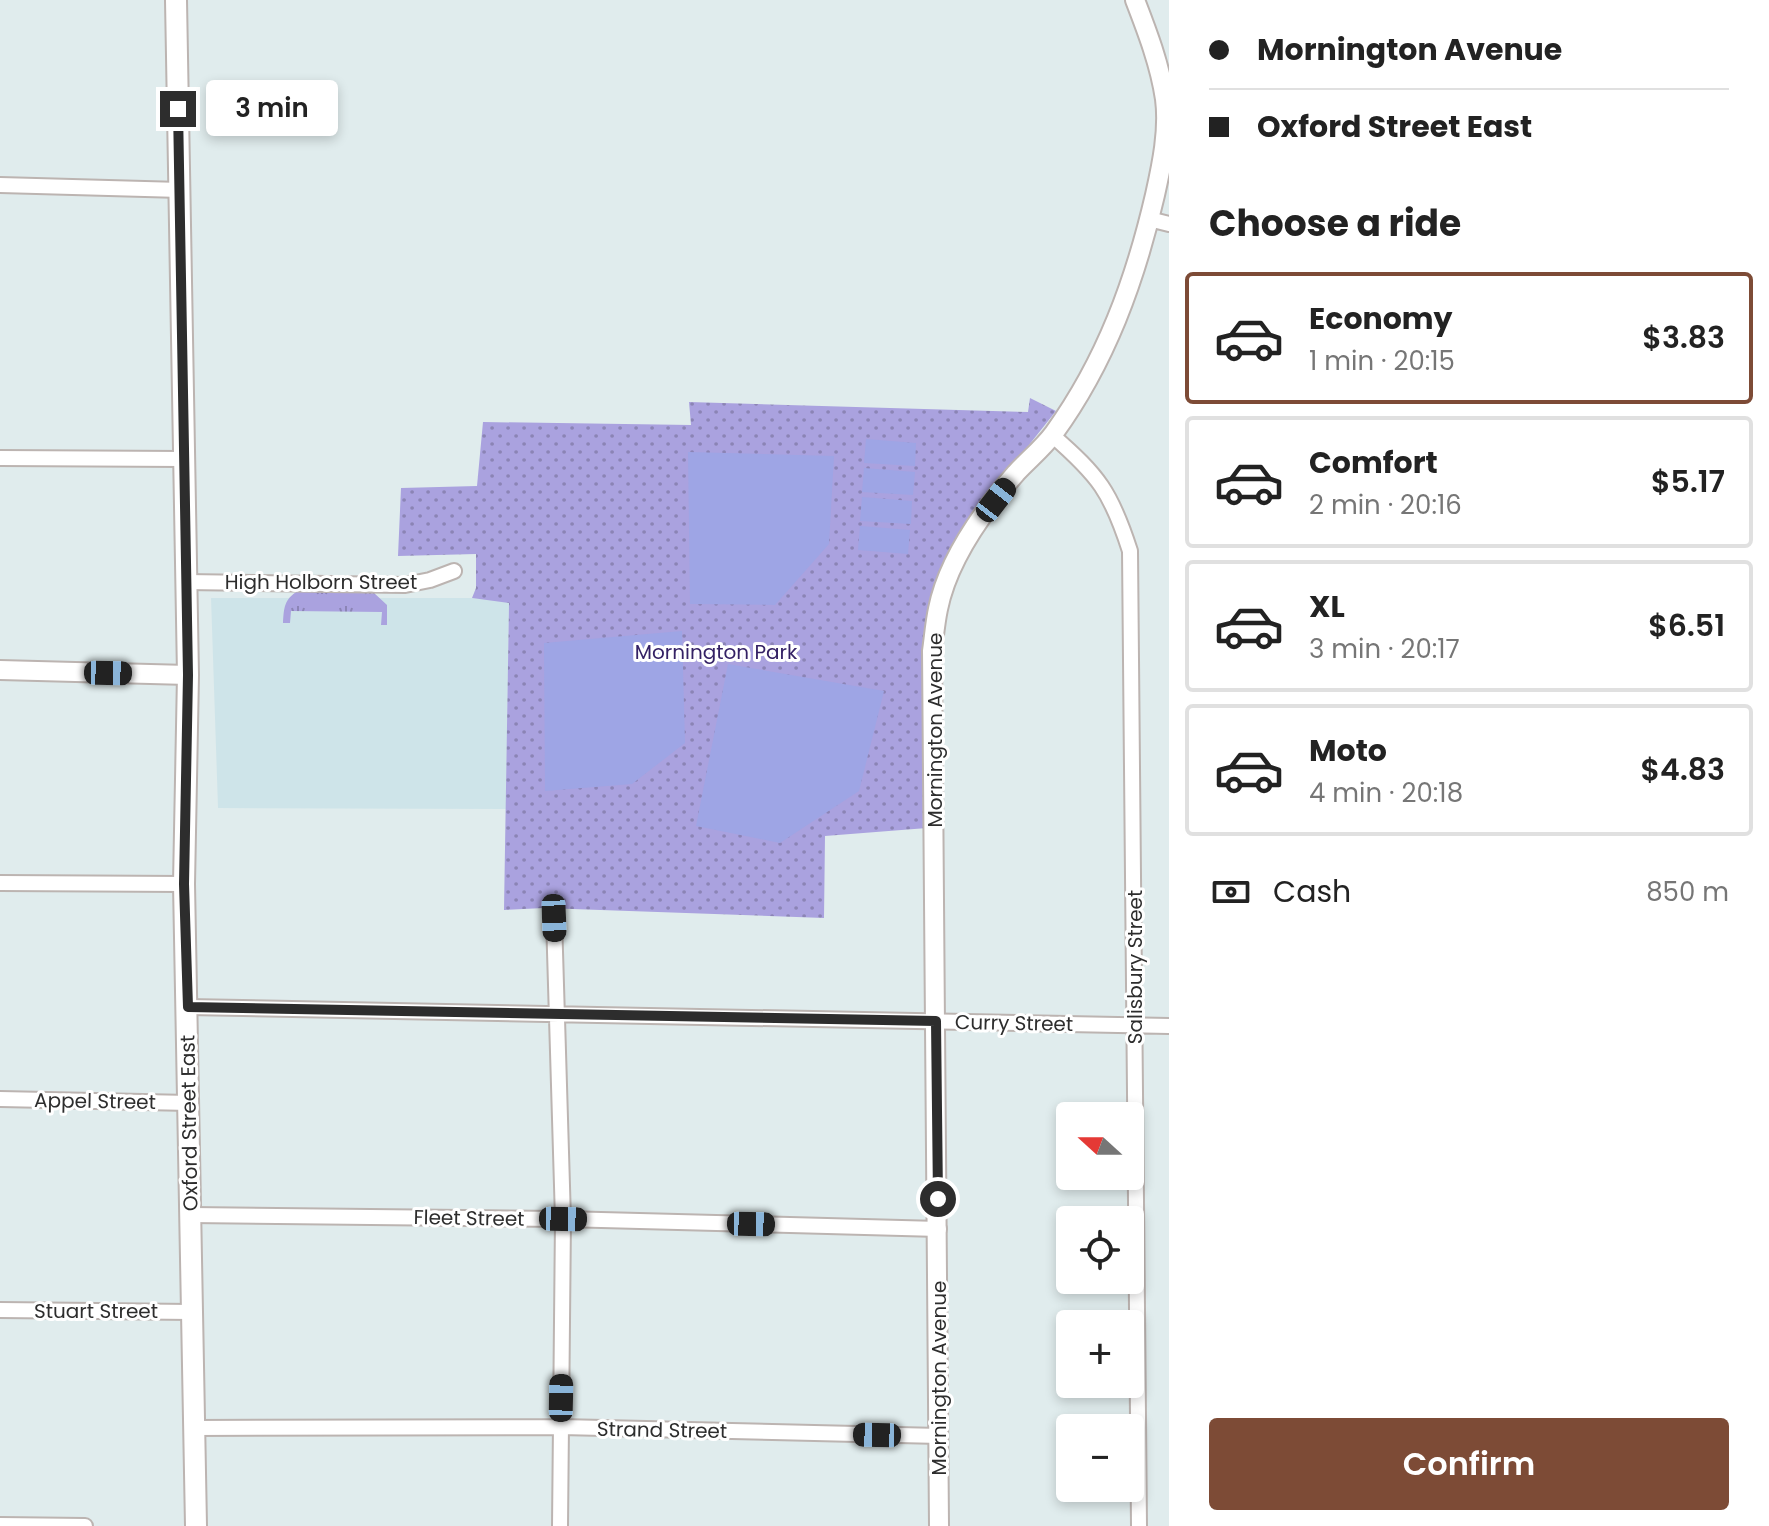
<!DOCTYPE html>
<html lang="en">
<head>
<meta charset="utf-8">
<style>
	body { margin:0; font-family:Poppins,sans-serif; background:#f2f2f2; color:#222; height:100vh; display:flex; flex-direction:column; font-size:30px; white-space:nowrap }
	* { box-sizing:border-box; margin:0 }
	p { font-size:26px; color:#767676 }
	.icon { flex:none; width:44px; height:44px; fill:none; stroke:currentColor; stroke-width:2; stroke-linecap:round; stroke-linejoin:round }
	.map { position:relative; flex:1; overflow:hidden }
	.drawer { display:flex; flex-direction:column; background:#fff; width:600px }
	.drawer>* { flex:none }
	.guide { display:grid; align-content:center; height:176px; padding:0 40px; background:#fff }
	.needle { width:52px; rotate:291deg }
	.buttons { position:absolute; left:1056px; top:1102px; display:grid; gap:16px }
	.buttons a { display:grid; place-items:center; width:88px; height:88px; border-radius:8px; background:#fff; box-shadow:0 4px 12px #0003; font-size:40px }
	.end { position:absolute; width:36px; height:36px; margin:-18px; border:10px solid #2d2d2d; background:#fff; box-shadow:0 0 0 4px #fff }
	.from { border-radius:50% }
	.bubble { position:absolute; height:56px; border-radius:8px; background:#fff; box-shadow:0 4px 12px #0003; font-size:26px; font-weight:600; line-height:56px; text-align:center }
	.car { position:absolute; width:24px; height:48px; margin:-24px -12px; border-radius:10px; box-shadow:0 0 6px 2px #0007; background:linear-gradient(#222 24%,#8ab4d8 0 40%,#222 0 76%,#8ab4d8 0 86%,#222 0) }
	.guide b { display:flex; align-items:center; gap:28px; height:76px; font-size:30px }
	.guide b+b { border-top:2px solid #e0e0e0 }
	.guide i { width:20px; height:20px; background:#222 }
	ul { padding:0; list-style:none }
	li { display:flex; align-items:center; gap:24px; height:132px; margin:0 16px 12px; padding:0 24px; border:4px solid #e0e0e0; border-radius:8px }
	li div { flex:1 }
	li b { display:block; font-size:30px }
	li em { font-style:normal; font-weight:600 }
	li.on { border-color:#7d4b36 }
	li>.icon { width:72px; height:72px; stroke-width:1.5 }
	h2 { padding:0 40px; font-size:36px; line-height:96px }
	.pay { display:flex; align-items:center; gap:20px; height:88px; padding:0 40px; font-size:30px }
	.pay p { margin-inline-start:auto }
	.primary-button { display:flex; gap:16px; margin-top:auto; padding:16px 40px }
	.primary-button a { flex:1; height:92px; border-radius:8px; background:#7d4b36; color:#fff; font-size:32px; font-weight:600; line-height:92px; text-align:center }
	main { display:flex; flex:1; min-height:0 }
	.map>svg:first-child { display:block }
</style>
</head>
<body>
<main>
<div class="map">
<svg width="1169" height="1526" viewBox="0 0 1169 1526">
	<defs>
		<pattern id="grass-tufts" width="24" height="20" patternUnits="userSpaceOnUse" patternTransform="scale(2)"><rect width="24" height="20" fill="#aaa2df"/><path d="M3 7l-1-3M5 7V3M7 7l1-3M15 17l-1-3M17 17v-4M19 17l1-3" fill="none" stroke="#8b84b5"/></pattern>
		<pattern id="park-dots" width="8" height="8" patternUnits="userSpaceOnUse" patternTransform="scale(2)"><rect width="8" height="8" fill="#aaa2df"/><path d="M2 2h.1M6 6h.1" fill="none" stroke="#8b84b5" stroke-width="1.8" stroke-linecap="round"/></pattern>
	</defs>
	<rect width="100%" height="100%" fill="#e0eced"/>
	<path fill="#cee4e9" d="M211,598h261l37,4 -3,207 -288,-1z"/>
	<path fill="url(#grass-tufts)" d="M298,591l75,1 14,13v20h-6l1,-13 -91,-1 -1,12h-7c1,-15 1,-24 15,-32z"/>
	<path fill="url(#park-dots)" d="M1030,398l26,13 -89,112 -40,105 -4,33 4,167 -102,8 -1,82 -280,-10 -40,2 5,-307 -37,-5 4,-10v-34l-78,2 3,-68 76,-2 6,-64 208,3 -2,-23 339,10z"/>
	<path fill="#9ea5e5" d="M866,439l50,4 -1,23 -51,-3z
		M688,452l146,4 -5,88 -54,61 -85,-1z
		M864,468l51,4 -2,23 -51,-3z
		M862,497l50,4 -1,23 -51,-3z
		M860,526l50,4 -2,24 -50,-4z
		M682,631l3,112 -53,41 -87,7 -1,-148z
		M728,664l156,27 -25,100 -79,52 -84,-17z"/>
	<g fill="none" stroke-linecap="round" stroke-linejoin="round">
		<g stroke="#bcb4b1" stroke-width="18">
			<path id="minor" d="M0,185l181,5
				M1149,219l20,5
				M1052,435c47,41 59,57 78,116l9,975
				M0,458l183,1
				M186,582l219,3 25,-5 24,-9
				M0,883l184,1
				M554,918l9,301 -3,307
				M188,1007l981,19
				M0,1099l190,4
				M191,1215l372,4 376,10
				M0,1310l192,2
				M192,1428l369,-1 379,9
				M0,1525l85,1"/>
		</g>
		<g stroke="#bcb4b1" stroke-width="22">
			<path id="tertiary" d="M0,670l188,5
				M939,1526l-7,-875c2,-14 3,-28 6,-42 10,-50 45,-98 78,-136 12,-13 27,-25 38,-40 52,-72 81,-152 101,-238 7,-31 14,-65 10,-96 -5,-34 -18,-68 -30,-99"/>
		</g>
		<g stroke="#bcb4b1" stroke-width="24">
			<path id="secondary" d="M176,0l12,675 -4,209 12,642"/>
		</g>
		<use href="#minor" stroke="#fff" stroke-width="14"/>
		<use href="#tertiary" stroke="#fff" stroke-width="18"/>
		<use href="#secondary" stroke="#fff" stroke-width="20"/>
	</g>
	<g fill="none" stroke-linecap="round" stroke-linejoin="round">
		<path stroke="#2d2d2d" stroke-width="10" d="M178,109l10,566 -4,209 4,123 748,14 2,178"/>
	</g>
	<g text-anchor="middle" dominant-baseline="central" stroke-width="6" stroke-linejoin="round" paint-order="stroke">
		<g font-size="20" fill="#2d2d2d" stroke="#fff">
			<text x="321" y="582">High Holborn Street</text>
			<text transform="translate(935 730) rotate(-90)">Mornington Avenue</text>
			<text transform="translate(1135 967) rotate(-90)">Salisbury Street</text>
			<text transform="translate(1014 1023) rotate(1)">Curry Street</text>
			<text transform="translate(95 1101) rotate(1)">Appel Street</text>
			<text transform="translate(189 1123) rotate(-91)">Oxford Street East</text>
			<text transform="translate(469 1218) rotate(1)">Fleet Street</text>
			<text x="96" y="1311">Stuart Street</text>
			<text transform="translate(939 1378) rotate(-90)">Mornington Avenue</text>
			<text transform="translate(662 1430) rotate(1)">Strand Street</text>
		</g>
		<g font-size="20" fill="#342165" stroke="#fff">
			<text x="716" y="652">Mornington Park</text>
		</g>
	</g>
</svg>
<div class="buttons">
<a><svg class="needle" viewBox="-14 -14 28 28"><path d="M0-13l5 13h-10z" fill="#e53935"/><path d="M0 13l5-13h-10z" fill="#767676"/></svg></a>
<a><svg class="icon" aria-label="locate" viewBox="0 0 24 24"><circle cx="12" cy="12" r="6"/><path d="M12 2v4M12 18v4M2 12h4M18 12h4"/></svg></a>
<a>+</a>
<a>−</a>
</div>
<i class="end from" style="left:938px;top:1199px"></i>
<i class="end" style="left:178px;top:109px"></i>
<div class="bubble" style="left:206px;top:80px;width:132px">3 min</div>
<i class="car" style="left:996px;top:500px;rotate:38deg"></i>
<i class="car" style="left:108px;top:673px;rotate:91deg"></i>
<i class="car" style="left:554px;top:918px;rotate:178deg"></i>
<i class="car" style="left:563px;top:1219px;rotate:91deg"></i>
<i class="car" style="left:751px;top:1224px;rotate:91deg"></i>
<i class="car" style="left:561px;top:1398px;rotate:1deg"></i>
<i class="car" style="left:877px;top:1435px;rotate:271deg"></i>
</div>
<section class="drawer">
<div class="guide">
<b><i class="from"></i>Mornington Avenue</b>
<b><i></i>Oxford Street East</b>
</div>
<h2>Choose a ride</h2>
<ul>
<li class="on"><svg class="icon" aria-label="car" viewBox="0 0 24 24"><path d="M5 17H2v-5l4-1 3-4h7l3 4 3 1v5h-3M9 17h6M6 11h13"/><circle cx="7" cy="17" r="2"/><circle cx="17" cy="17" r="2"/></svg><div><b>Economy</b><p>1 min · 20:15</p></div><em>$3.83</em></li>
<li><svg class="icon" aria-label="car" viewBox="0 0 24 24"><path d="M5 17H2v-5l4-1 3-4h7l3 4 3 1v5h-3M9 17h6M6 11h13"/><circle cx="7" cy="17" r="2"/><circle cx="17" cy="17" r="2"/></svg><div><b>Comfort</b><p>2 min · 20:16</p></div><em>$5.17</em></li>
<li><svg class="icon" aria-label="car" viewBox="0 0 24 24"><path d="M5 17H2v-5l4-1 3-4h7l3 4 3 1v5h-3M9 17h6M6 11h13"/><circle cx="7" cy="17" r="2"/><circle cx="17" cy="17" r="2"/></svg><div><b>XL</b><p>3 min · 20:17</p></div><em>$6.51</em></li>
<li><svg class="icon" aria-label="car" viewBox="0 0 24 24"><path d="M5 17H2v-5l4-1 3-4h7l3 4 3 1v5h-3M9 17h6M6 11h13"/><circle cx="7" cy="17" r="2"/><circle cx="17" cy="17" r="2"/></svg><div><b>Moto</b><p>4 min · 20:18</p></div><em>$4.83</em></li>
</ul>
<div class="pay"><svg class="icon" aria-label="cash" viewBox="0 0 24 24"><path d="M3 7h18v10H3z"/><circle cx="12" cy="12" r="2"/></svg>Cash<p>850 m</p></div>
<div class="primary-button"><a>Confirm</a></div>
</section>
</main>
</body>
</html>
